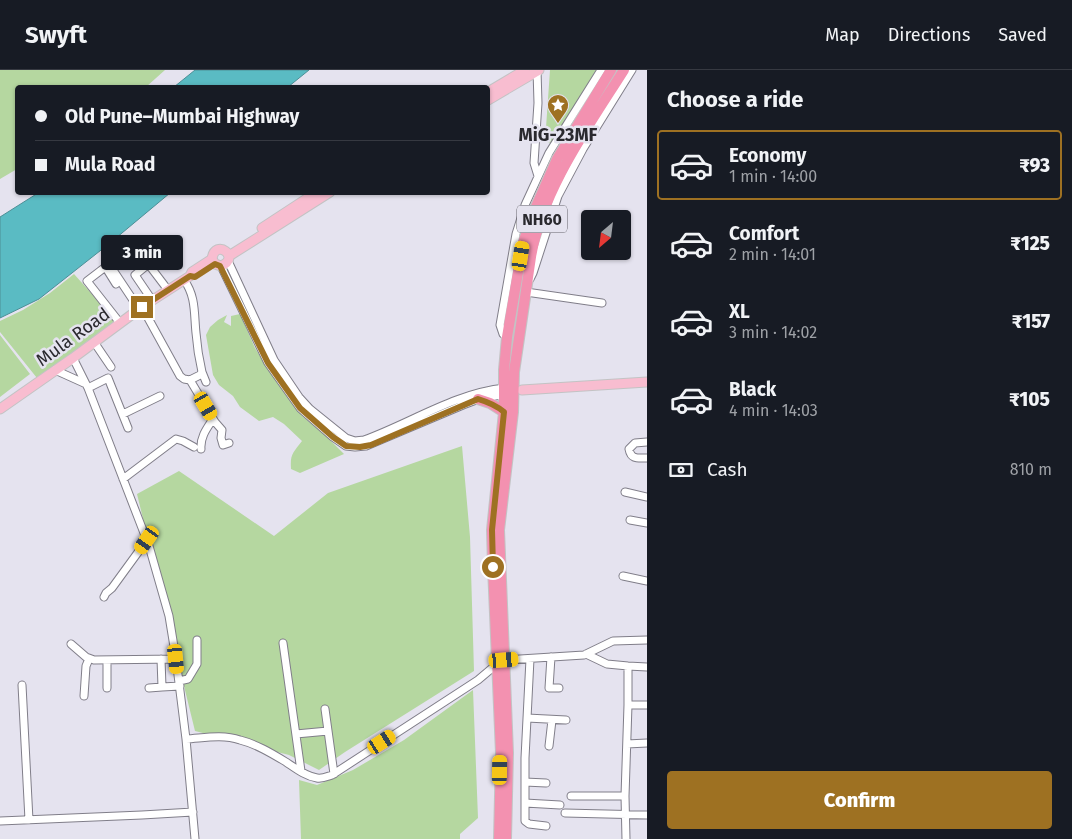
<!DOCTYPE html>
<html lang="en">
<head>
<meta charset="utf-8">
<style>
	body { margin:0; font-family:"Fira Sans",sans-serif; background:#20242c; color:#f1f3f6; height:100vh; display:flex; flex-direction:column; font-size:19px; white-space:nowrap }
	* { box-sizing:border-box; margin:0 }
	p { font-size:16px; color:#9ea1a6 }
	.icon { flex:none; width:28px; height:28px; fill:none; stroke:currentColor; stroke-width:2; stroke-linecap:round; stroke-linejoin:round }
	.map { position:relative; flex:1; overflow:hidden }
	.panel { display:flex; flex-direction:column; background:#171b24; width:425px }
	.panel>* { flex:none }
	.hud { position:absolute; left:15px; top:15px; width:475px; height:110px; border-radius:5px; box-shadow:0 1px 4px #0004; display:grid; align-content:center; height:110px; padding:0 20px; background:#171b24 }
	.needle { width:32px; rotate:208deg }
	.tools { position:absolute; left:581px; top:140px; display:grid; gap:10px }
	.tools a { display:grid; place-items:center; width:50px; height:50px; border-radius:5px; background:#171b24; box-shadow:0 1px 4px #0004; font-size:25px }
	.end { position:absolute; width:22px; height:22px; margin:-11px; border:6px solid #9e7122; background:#fff; box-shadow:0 0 0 2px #fff }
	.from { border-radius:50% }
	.bubble { position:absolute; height:35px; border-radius:5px; background:#171b24; box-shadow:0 1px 4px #0004; font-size:16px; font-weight:800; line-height:35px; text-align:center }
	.car { position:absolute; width:15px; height:30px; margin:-15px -8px; border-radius:6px; box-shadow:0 0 4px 1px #0007; background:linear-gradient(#f5c518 24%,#345 0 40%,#f5c518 0 76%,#345 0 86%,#f5c518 0) }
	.hud b { display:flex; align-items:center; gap:18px; height:48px; font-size:19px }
	.hud b+b { border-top:1px solid #363941 }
	.hud i { width:12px; height:12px; background:#f1f3f6 }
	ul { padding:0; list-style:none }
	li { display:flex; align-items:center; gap:15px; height:70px; margin:0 10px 8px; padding:0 10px; border:2px solid transparent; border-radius:5px }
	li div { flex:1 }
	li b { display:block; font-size:19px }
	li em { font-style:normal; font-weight:800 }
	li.current { border-color:#9e7122 }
	li>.icon { width:45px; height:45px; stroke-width:1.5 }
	h2 { padding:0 20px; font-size:22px; line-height:60px }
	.pay { display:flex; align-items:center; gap:12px; height:55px; padding:0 20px; font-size:19px }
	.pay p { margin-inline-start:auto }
	.cta { display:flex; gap:10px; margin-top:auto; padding:10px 20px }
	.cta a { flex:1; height:58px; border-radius:5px; background:#9e7122; color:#fff; font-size:20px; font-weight:800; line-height:58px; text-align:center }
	header { display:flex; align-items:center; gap:30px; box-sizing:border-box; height:70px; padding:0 25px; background:#171b24; border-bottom:1px solid #363941 }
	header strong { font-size:24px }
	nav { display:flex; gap:28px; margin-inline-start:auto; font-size:18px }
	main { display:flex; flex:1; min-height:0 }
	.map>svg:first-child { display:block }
</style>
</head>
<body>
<header>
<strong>Swyft</strong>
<nav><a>Map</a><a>Directions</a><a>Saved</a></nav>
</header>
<main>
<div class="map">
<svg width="647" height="769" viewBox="0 0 647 769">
	<rect width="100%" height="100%" fill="#e5e3ef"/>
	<path fill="#b5d7a0" d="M0,0h165l-19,17 -128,1 -1,81 -17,10z
		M550,0h46l-43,73 -8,-1z
		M74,204l43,48 -46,33 -34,23 -37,-46v-11l23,-11 27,-17z
		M240,244l15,34 18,29 29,39 23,19 19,19 -44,19 -9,-4c-1,-15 2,-16 11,-28l-18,-17 -11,-7 -14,4 -19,-14 -7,-11 -14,-11 -6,-10 -7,-40 4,-8 8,-7 9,-5 -3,7 7,4v-10z
		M0,265l30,39 -30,23z
		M462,376l8,91 4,134 -129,81 -26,18 -30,-15 -94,-24 -58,-237 42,-23 95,65 54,-43z
		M473,620l5,128 -18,16v5h-159l-2,-59 18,5 36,-15 51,-30z"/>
	<path fill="#5abbc3" stroke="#4c8f96" d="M195,0h114l-21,17h-114z
		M38,123v-1l132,1 -60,50 -71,56 -39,19v-101z"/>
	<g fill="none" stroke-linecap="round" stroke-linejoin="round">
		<g stroke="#807e89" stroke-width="9">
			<path id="minor" d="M537,0l1,33 -4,60 4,13
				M107,191l32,48
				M228,191l46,99 25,37 11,12 36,29 9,3 9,-1c47,-17 91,-47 141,-52
				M149,195l19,25
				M221,196l47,97 32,45 33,29 13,9 9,1 11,-1 97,-41 21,-8 21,-2
				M530,209l3,-6 25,-77 25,-47 49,-79
				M184,210c12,16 10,34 12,53 1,13 3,26 6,39l-2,3 -10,5
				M116,214l-10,-16h-2l-17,13 33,42
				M526,222l76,11
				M152,230l-17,-25 27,-22
				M142,237l38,69 4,3 6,1 25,42 7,8 -1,8 2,7 6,-2
				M507,267l-4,-3 -3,-9 16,-91 9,-29 24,-52 52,-83
				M94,272l17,25
				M73,288l15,30 61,158 20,70 7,43 10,80 9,100
				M55,300l31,14
				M202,302l4,10
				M88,318l20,-10 20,50
				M123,344l37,-18
				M647,372l-12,1 -6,6c2,11 9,9 18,9
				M201,379c-1,-12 6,-21 12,-30
				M123,409l53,-40 7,2 11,6
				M625,422l22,5
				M630,450l17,3
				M623,506l24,5
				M104,527l2,-4 6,-5 35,-48
				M283,573l18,128
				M71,574l15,13 8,3 82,-1
				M586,584l21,10 21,2 19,1
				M551,587l-2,31h10
				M530,589l-5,99v63l4,3 17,2
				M504,590l80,-5 29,-14 34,-1
				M179,611l9,-2 9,-15v-24
				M22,615l7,135
				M162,617l18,-1
				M107,618v-28
				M149,618l13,-1 -1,-28
				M84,626l2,-30 3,-7
				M628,635h19
				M325,639l9,65
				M527,648l39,2
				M296,664l32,-3
				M186,669c18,-1 36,-5 54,1 16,4 31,13 46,22 9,6 19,14 31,16 5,1 9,-1 15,-3l146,-95 19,-16
				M627,674l20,-1
				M549,676l3,-26
				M525,712l21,1
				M571,726h54
				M525,733l35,2
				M565,743l82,2
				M0,751l142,-6 51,-3
				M626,769l-1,-43 3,-91v-39"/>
		</g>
		<g stroke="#c3c3c4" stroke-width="11">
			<path id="major" d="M488,22l37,-22
				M488,30l51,-30
				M262,158l55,-36
				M229,186l101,-64
				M522,320l125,-8
				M0,339l73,-51 69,-51 48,-31 2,-4 20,-13c3,-22 30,-1 9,7l-6,-2 -3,-5"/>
		</g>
		<g stroke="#c3c3c4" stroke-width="12">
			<path id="highway" d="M478,329l12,4 14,9
				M499,769l2,-86 -8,-186 -1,-37 12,-118v-42l3,-33 16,-94 12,-34 22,-50 54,-89
				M506,769l2,-86 -9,-223 14,-118 1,-40 17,-115c11,-67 57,-130 93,-187"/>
		</g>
		<use href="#minor" stroke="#fff" stroke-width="7"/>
		<use href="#major" stroke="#f8bdd0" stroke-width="9"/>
		<use href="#highway" stroke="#f391b0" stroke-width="10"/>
	</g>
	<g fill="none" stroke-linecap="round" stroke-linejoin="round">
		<path stroke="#9e7122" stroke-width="6" d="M142,237l48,-31 5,1 20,-13 5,2 48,97 32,45 33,29 13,9 14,1 11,-2 107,-46c10,3 18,6 26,13l-12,118 1,37"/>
	</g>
	<defs>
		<g id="sight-pin" transform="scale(1.125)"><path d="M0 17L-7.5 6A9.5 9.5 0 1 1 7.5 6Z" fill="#9e7122" stroke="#e5e3ef"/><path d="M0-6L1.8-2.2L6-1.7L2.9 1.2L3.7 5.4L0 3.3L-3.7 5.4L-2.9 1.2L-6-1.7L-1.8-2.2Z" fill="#fff"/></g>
	</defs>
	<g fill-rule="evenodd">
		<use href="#sight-pin" x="558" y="35"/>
	</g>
	<g text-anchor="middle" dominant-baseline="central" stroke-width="5" stroke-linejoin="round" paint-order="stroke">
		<rect fill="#e5e3ef" stroke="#626168" stroke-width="1" x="517" y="135.5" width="50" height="27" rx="4"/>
		<g font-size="16" font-weight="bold" fill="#2a292e">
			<text x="542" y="149">NH60</text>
		</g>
		<g font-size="18" font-weight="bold" fill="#2a292e" stroke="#e5e3ef">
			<text x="558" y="65">MiG-23MF</text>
		</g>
		<g font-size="18" fill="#2a292e" stroke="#e5e3ef">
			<text transform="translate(73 267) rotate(-36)">Mula Road</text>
		</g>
	</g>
</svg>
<div class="tools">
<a><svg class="needle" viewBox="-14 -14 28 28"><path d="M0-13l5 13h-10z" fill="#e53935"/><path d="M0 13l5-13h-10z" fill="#9ea1a6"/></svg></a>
</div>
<i class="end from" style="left:493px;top:497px"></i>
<i class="end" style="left:142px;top:237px"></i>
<div class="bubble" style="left:101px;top:165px;width:82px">3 min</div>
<i class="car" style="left:521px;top:186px;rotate:9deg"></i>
<i class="car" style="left:206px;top:336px;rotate:150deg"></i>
<i class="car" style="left:147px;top:470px;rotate:215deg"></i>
<i class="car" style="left:176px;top:589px;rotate:174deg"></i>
<i class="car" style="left:504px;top:590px;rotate:86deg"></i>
<i class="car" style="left:382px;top:672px;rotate:57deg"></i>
<i class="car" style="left:500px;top:700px;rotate:1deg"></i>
<div class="hud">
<b><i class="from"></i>Old Pune–Mumbai Highway</b>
<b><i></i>Mula Road</b>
</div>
</div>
<section class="panel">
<h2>Choose a ride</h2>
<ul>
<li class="current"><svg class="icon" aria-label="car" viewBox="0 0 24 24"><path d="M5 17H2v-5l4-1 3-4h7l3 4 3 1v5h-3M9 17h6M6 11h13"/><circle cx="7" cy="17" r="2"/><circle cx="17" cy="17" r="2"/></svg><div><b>Economy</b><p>1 min · 14:00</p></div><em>₹93</em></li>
<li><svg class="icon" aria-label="car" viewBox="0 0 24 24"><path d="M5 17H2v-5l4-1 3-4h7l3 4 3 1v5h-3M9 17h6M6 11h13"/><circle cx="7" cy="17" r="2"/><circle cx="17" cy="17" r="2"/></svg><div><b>Comfort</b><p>2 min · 14:01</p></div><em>₹125</em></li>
<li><svg class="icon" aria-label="car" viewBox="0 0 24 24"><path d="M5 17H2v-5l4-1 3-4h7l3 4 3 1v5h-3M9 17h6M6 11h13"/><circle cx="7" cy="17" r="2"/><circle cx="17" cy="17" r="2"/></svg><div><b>XL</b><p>3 min · 14:02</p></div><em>₹157</em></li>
<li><svg class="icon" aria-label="car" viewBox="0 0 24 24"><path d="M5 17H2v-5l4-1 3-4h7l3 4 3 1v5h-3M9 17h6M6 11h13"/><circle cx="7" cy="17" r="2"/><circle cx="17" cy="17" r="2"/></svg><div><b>Black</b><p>4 min · 14:03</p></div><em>₹105</em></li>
</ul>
<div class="pay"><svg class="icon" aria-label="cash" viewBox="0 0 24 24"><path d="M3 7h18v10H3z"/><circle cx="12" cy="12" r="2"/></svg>Cash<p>810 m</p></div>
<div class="cta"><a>Confirm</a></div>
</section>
</main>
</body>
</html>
